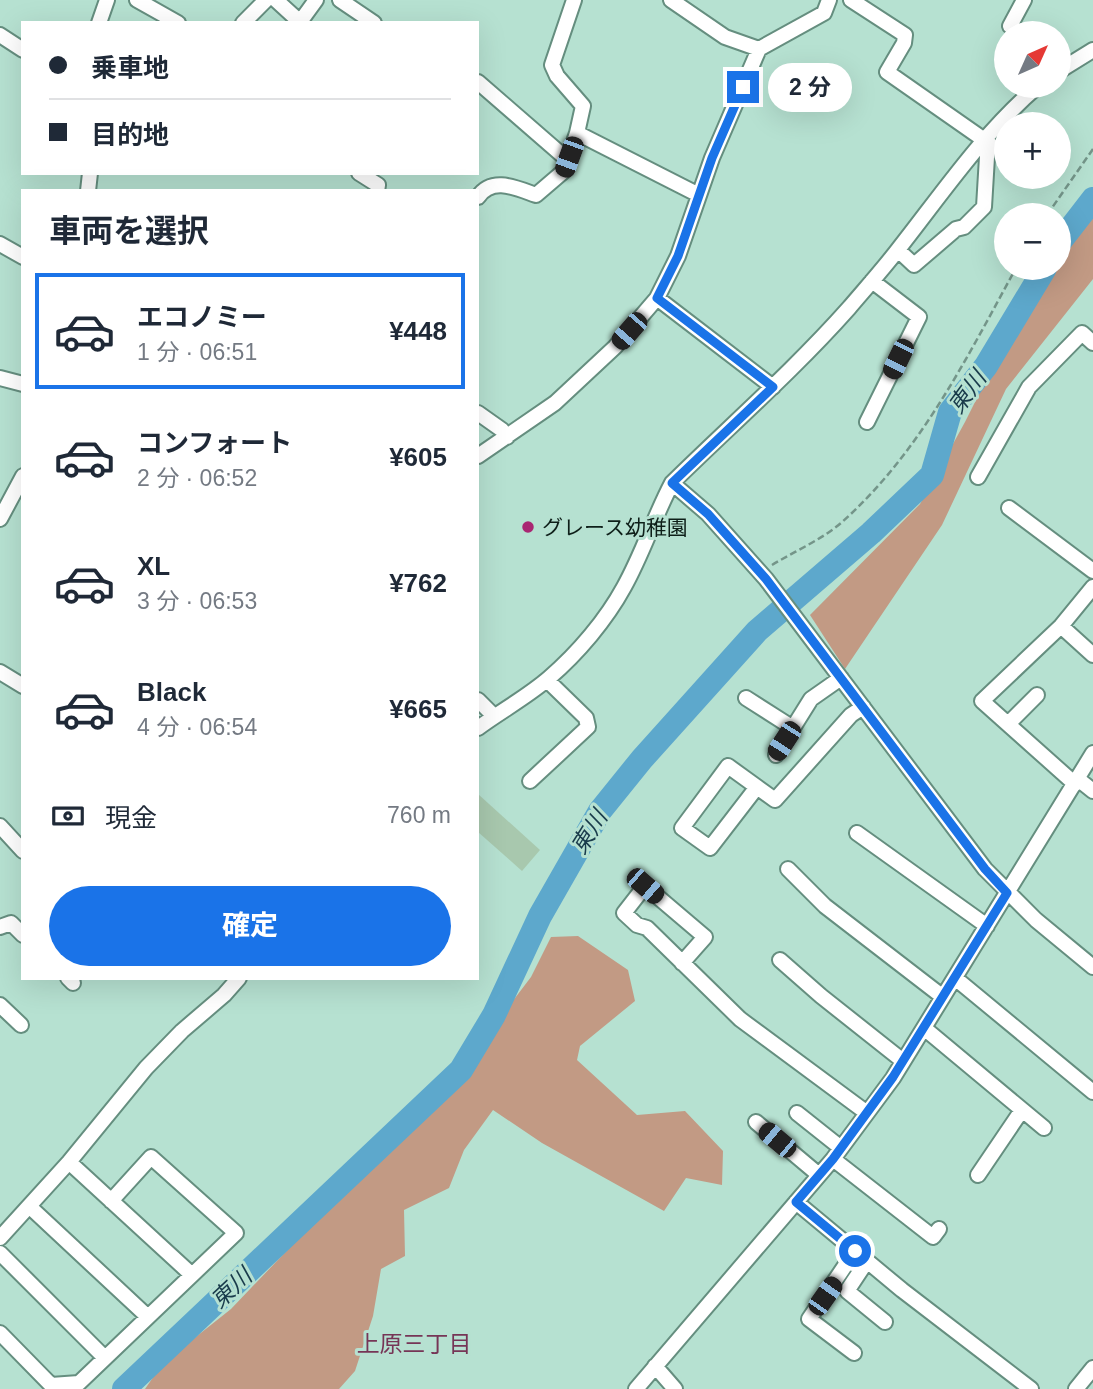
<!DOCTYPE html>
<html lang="ja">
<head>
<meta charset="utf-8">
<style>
	body { margin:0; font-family:Helvetica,"Noto Sans JP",sans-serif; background:#f6f6f7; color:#1f2937; height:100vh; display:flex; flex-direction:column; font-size:26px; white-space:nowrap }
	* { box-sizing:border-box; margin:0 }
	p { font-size:23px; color:#747a83 }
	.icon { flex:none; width:38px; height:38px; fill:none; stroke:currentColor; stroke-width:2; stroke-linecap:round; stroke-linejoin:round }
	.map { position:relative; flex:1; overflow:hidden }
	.side { position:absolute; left:21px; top:189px; width:458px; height:791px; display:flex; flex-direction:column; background:#fff; border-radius:0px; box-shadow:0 7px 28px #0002 }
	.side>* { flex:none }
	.guide { position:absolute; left:21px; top:21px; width:458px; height:154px; border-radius:0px; box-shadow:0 7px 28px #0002; display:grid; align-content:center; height:154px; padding:0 28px; background:#fff }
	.needle { width:46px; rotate:45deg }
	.fabs { position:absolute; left:994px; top:21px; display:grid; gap:14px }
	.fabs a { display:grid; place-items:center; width:77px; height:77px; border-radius:50%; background:#fff; box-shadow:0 7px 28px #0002; font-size:35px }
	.end { position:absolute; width:32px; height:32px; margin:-16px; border:9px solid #1a73e8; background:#fff; box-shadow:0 0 0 4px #fff }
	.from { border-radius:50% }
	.bubble { position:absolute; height:49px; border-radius:24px; background:#fff; box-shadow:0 7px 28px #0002; font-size:23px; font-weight:700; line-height:49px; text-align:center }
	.car { position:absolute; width:21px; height:42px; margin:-21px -10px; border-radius:9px; box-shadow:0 0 5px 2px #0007; background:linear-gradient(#222 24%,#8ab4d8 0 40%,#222 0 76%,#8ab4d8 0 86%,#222 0) }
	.guide b { display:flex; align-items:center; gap:24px; height:66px; font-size:26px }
	.guide b+b { border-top:2px solid #e0e1e3 }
	.guide i { width:18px; height:18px; background:#1f2937 }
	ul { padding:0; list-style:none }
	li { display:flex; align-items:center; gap:21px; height:116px; margin:0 14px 10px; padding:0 14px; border:4px solid transparent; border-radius:0px }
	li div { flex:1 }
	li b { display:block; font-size:26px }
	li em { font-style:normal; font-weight:700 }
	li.on { border-color:#1a73e8 }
	li>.icon { width:63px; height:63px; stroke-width:1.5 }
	h2 { padding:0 28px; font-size:32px; line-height:84px }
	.pay { display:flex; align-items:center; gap:18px; height:77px; padding:0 28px; font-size:26px }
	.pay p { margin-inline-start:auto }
	.cta { display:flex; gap:14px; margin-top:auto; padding:14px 28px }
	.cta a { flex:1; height:80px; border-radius:42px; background:#1a73e8; color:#fff; font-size:28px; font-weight:700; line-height:80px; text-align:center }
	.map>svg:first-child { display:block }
</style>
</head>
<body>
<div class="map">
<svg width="1093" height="1389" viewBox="0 0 1093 1389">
	<rect width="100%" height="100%" fill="#b6e1d1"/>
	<path fill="#c29a84" d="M1093,213v66l-87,110 -64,136 -97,144 -35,-54 110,-111 45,-82 42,-84 46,-70h6v-10z
		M578,936l50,34 7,31 -55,45 -3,14 60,55 48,-4 38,40 -1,34 -36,-7 -22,33 -122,-68 -49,-33 -29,40 -15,38 -45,22 1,46 -24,13 -8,47 -18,55 -16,18h-194l18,-26 68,-54 65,-68 138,-136 97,-128 20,-40z"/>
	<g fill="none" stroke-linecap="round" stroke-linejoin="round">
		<path stroke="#5da8cc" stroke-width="24" d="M1059,243l34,-44
			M124,1389l337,-319 33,-55 46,-99 60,-105 42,-52 115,-128 114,-98 61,-58 18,-63 36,-46 59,-98"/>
	</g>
	<path fill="#a8c8ae" d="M478,794l62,56 -18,21 -44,-39z"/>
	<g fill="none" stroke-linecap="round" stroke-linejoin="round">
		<g stroke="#658e7f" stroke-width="18">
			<path id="minor" d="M137,0l41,23
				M276,0l24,22 16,-22
				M340,0l34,23
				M671,0l54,37 34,12
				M851,0l54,35 -1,8 -17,29 103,72 -3,13 -3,50 -20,20 -8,2 -42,36 -16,-15
				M99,23l8,-23
				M243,23l23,-23
				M1019,33l-9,-7 14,-26
				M0,35l23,15
				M1059,71l34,-21
				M478,82l84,73 7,2
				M577,133l122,62
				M359,173l19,12 -1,6
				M88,191l2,-18
				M478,197c14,-21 38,-9 58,-2l28,-24 13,-38 6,-27 -26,-30 -5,-11 22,-65
				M0,244l23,13
				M657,298l116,89
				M0,378l23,6
				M478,413l24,17 5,7
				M867,422l52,-105 -47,-36
				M478,456l77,-53 60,-56 42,-49 21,-42 34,-98 47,-109 65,-36 5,-13
				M978,477l51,-90 53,-54 11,10
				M672,483l36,31 58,65 219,290 51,51 57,47
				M1009,508l84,63
				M0,519l23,-43
				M1061,626l32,29
				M0,672l23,14
				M746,698l47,30
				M478,700l16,16
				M1008,724l29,-29
				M478,728c23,-17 49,-31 71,-50 29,-25 57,-58 75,-91 19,-34 30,-70 48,-104 59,-58 122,-113 177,-175 17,-20 35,-40 51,-61 44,-56 84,-115 138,-161
				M776,755l35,-56 30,-21
				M1078,779l15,12
				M530,781l58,-54 -2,-9 -39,-38
				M1075,784l-93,-83 79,-75 32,-39
				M757,787l-29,-21 -46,62 28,20 47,-61 18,13 76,-85 12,-8
				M0,826l23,25
				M857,833l130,93
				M788,869l37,37 118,91
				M0,927l11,-4 12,12
				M780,960l41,36 82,65
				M682,963l23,-26 -60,-51 -21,27 13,12 10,3 93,91 127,94
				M68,978l5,5
				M955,978l138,114
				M0,1005l21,20
				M924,1028l120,100
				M797,1113l44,35
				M756,1122l63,53
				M833,1159l100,78 6,-8
				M69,1162l123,113
				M978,1175l44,-65
				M796,1202l106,88 129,99
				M30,1207l118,110
				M0,1238l69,-76 77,-94 36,-37 42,-36 15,-17
				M0,1253l105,105
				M867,1261l-20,30 38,31
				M0,1333l51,52 28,-2 157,-150 -85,-76 -40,44
				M854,1353l-45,-34 46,-68
				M655,1366l20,23
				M636,1389l197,-230 60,-81 200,-325
				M1076,1389l17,-21"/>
		</g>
		<path stroke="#749589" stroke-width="2.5" stroke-dasharray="7 3.5" stroke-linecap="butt" d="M1047,215l46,-66
			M772,565c23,-14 49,-25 69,-42 79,-70 125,-164 175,-255"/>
		<use href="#minor" stroke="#fff" stroke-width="14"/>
	</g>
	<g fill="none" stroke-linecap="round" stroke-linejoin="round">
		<path stroke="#1a73e8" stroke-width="9" d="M743,87l-31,71 -34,98 -21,42 116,89 -101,96 36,31 58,65 219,290 22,24 -114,184 -60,82 -37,43 59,49"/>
	</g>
	<circle fill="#a92672" stroke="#b6e1d1" stroke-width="2.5" cx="528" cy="527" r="7"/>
	<g text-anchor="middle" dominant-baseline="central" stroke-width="6" stroke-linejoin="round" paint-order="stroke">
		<g font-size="21" fill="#0e1f19" stroke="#b6e1d1" text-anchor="start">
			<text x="542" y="527">グレース幼稚園</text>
		</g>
		<g font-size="23" font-style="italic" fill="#193b4b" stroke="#b6e1d1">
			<text transform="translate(967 392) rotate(-54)">東川</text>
			<text transform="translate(589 832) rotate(-58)">東川</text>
			<text transform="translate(231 1288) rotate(-43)">東川</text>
		</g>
		<g font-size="23" fill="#763556" stroke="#b6e1d1">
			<text x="414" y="1344">上原三丁目</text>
		</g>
	</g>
</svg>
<div class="fabs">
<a><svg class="needle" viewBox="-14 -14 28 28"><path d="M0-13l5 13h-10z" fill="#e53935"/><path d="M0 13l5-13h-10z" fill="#747a83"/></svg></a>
<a>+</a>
<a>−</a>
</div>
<i class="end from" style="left:855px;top:1251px"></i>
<i class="end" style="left:743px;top:87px"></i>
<div class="bubble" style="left:768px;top:63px;width:84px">2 分</div>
<i class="car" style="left:569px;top:157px;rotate:200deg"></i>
<i class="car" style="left:629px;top:331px;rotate:221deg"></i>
<i class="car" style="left:898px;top:359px;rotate:206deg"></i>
<i class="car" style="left:784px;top:741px;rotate:213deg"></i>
<i class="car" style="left:645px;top:886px;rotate:131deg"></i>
<i class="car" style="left:777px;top:1140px;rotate:310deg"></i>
<i class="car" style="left:825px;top:1296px;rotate:35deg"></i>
<div class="guide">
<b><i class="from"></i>乗車地</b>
<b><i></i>目的地</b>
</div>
<section class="side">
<h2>車両を選択</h2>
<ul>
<li class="on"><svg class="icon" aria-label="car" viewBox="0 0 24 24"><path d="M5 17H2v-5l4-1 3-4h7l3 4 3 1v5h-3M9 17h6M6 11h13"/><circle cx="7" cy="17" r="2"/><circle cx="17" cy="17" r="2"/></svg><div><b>エコノミー</b><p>1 分 · 06:51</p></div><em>¥448</em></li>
<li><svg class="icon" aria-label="car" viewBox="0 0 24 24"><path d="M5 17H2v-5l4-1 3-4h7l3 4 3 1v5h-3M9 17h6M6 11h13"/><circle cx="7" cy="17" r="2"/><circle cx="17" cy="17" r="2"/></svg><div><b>コンフォート</b><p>2 分 · 06:52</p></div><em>¥605</em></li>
<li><svg class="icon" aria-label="car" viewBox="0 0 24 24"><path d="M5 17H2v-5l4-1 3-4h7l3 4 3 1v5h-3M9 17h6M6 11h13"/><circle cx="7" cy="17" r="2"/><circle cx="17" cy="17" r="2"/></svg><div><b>XL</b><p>3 分 · 06:53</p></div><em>¥762</em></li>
<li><svg class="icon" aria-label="car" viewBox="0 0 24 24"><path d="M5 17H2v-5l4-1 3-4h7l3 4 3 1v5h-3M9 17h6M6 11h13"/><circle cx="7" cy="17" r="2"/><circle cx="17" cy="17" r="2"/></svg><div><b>Black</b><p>4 分 · 06:54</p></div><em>¥665</em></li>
</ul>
<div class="pay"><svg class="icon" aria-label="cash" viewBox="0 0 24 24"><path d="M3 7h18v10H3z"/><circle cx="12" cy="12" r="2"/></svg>現金<p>760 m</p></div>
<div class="cta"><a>確定</a></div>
</section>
</div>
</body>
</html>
